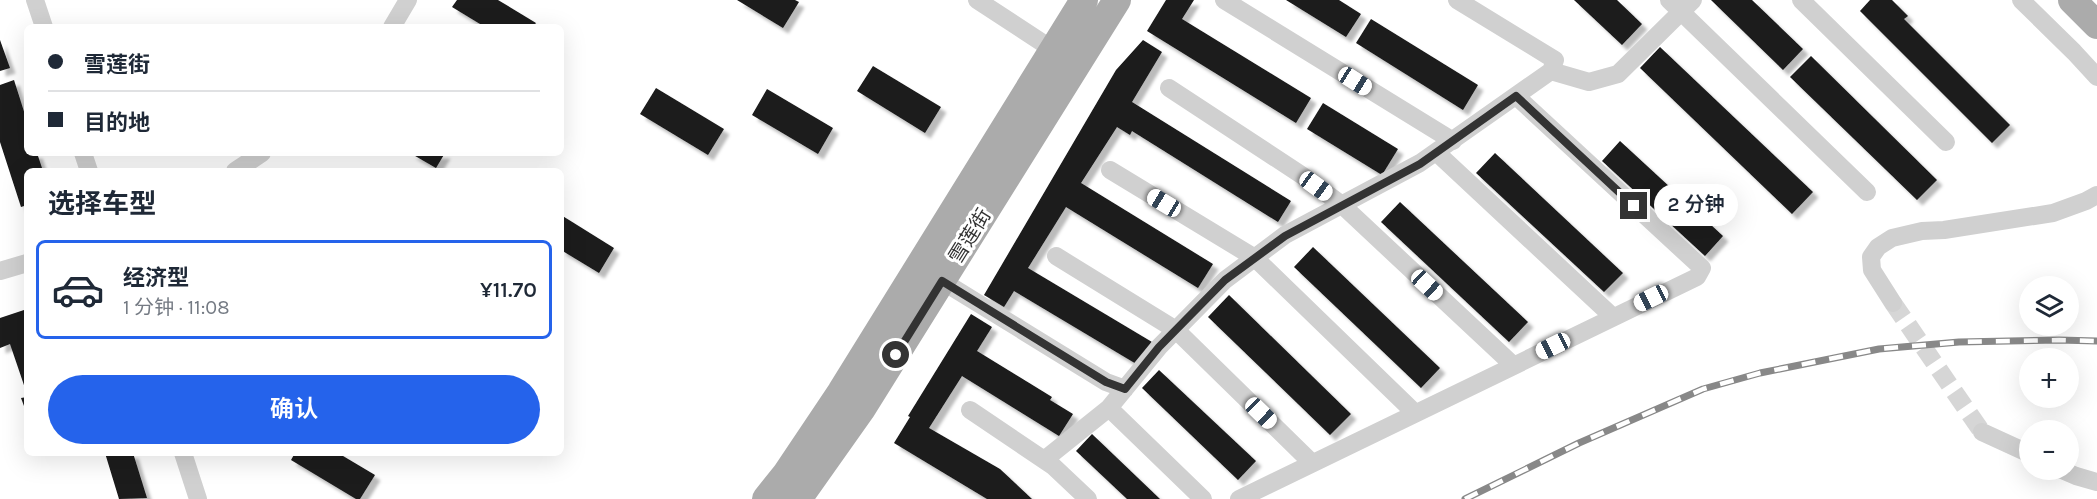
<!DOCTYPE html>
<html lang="zh">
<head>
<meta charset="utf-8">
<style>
	body { margin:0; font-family:Karla,"Noto Sans SC",sans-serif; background:#f6f6f7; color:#1f2937; height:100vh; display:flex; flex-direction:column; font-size:22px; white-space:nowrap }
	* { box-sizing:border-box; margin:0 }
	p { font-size:20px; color:#747a83 }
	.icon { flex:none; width:33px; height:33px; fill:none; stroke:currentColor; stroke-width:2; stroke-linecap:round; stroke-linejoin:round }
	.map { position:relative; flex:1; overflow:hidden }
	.side { position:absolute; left:24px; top:168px; width:540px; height:288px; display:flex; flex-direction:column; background:#fff; border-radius:9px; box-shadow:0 6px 24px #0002 }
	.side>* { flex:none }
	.top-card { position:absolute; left:24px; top:24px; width:540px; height:132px; border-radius:9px; box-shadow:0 6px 24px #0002; display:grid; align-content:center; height:132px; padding:0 24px; background:#fff }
	.buttons { position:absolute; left:2019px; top:276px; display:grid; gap:12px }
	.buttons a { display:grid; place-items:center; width:60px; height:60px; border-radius:50%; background:#fff; box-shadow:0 6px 24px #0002; font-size:30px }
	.end { position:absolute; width:27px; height:27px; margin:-14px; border:8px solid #333; background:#fff; box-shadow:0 0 0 3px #fff }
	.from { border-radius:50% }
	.bubble { position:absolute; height:42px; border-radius:21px; background:#fff; box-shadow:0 6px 24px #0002; font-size:20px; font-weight:600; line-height:42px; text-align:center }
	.car { position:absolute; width:18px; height:36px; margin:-18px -9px; border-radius:8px; box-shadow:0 0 4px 2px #0007; background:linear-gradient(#fff 24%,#345 0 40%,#fff 0 76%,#345 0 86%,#fff 0) }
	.top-card b { display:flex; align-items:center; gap:21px; height:57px; font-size:22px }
	.top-card b+b { border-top:2px solid #e0e1e3 }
	.top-card i { width:15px; height:15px; background:#1f2937 }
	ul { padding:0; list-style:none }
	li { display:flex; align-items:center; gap:18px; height:99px; margin:0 12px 9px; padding:0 12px; border:3px solid transparent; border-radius:9px }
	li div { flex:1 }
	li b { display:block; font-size:22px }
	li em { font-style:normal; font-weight:600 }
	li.current { border-color:#2563eb }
	li>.icon { width:54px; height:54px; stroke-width:1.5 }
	h2 { padding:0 24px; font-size:27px; line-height:72px }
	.action { display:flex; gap:12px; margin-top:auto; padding:12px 24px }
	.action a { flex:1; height:69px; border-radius:36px; background:#2563eb; color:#fff; font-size:24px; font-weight:600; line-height:69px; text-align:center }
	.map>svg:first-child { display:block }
</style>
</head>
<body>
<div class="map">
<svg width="2097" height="499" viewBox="0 0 2097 499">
	<defs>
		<filter id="shadow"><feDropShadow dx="5.5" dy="5.5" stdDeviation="1.5" flood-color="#0004"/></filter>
	</defs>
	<rect width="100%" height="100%" fill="#fff"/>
	<path fill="#1a1a1a" filter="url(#shadow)" d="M457,0h41l38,23 -3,4h-48l-33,-20z
		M737,0h58l4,2 -16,26z
		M1166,0h28l-12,19 129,79 -15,25 -149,-92z
		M1286,0h53l22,14 -15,23z
		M1574,0h43l25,24 -20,21z
		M1711,0h41l51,49 -20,21z
		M1870,0h22l16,16 -4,3 106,106 -18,18 -132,-132z
		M1371,19l107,66 -15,25 -107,-67z
		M0,40l10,28 -10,3z
		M1143,40l19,12 -30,50 159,99 -13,21 -146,-91 -2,4 -13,-8 -36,56 132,81 -15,24 -132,-81 -38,61 124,74 -14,23 -124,-74 -10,16 -20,-12 132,-225z
		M1660,47l153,145 -21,22 -152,-146z
		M1811,56l126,124 -20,20 -127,-123z
		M873,66l68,41 -16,26 -68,-42z
		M14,80l13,41v32h10l6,18h-16v34l-6,2 -21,-65v-57z
		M656,88l68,41 -16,26 -68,-41z
		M767,89l66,39 -15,26 -66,-39z
		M1323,103l75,46 -16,26 -75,-46z
		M1620,141l103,95 -18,20 -103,-95z
		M410,153h35l-9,15z
		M1495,153l128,120 -19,19 -128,-119z
		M1400,202l128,120 -19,20 -128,-120z
		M561,215l53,33 -15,25 -38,-23z
		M1313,247l127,121 -19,20 -127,-121z
		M1229,295l122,119 -21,21 -122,-118z
		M27,309v85l-17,-50 -10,4v-30z
		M971,314l21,13 -15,24 75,46 -2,3 23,14 -14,22 -97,-60 -33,52 71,41 32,30h-45l-93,-56 16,-26 -2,-1z
		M1159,370l97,91 -18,19 -96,-92z
		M27,397v17l-6,-16z
		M1092,434l68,65h-33l-51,-48z
		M105,453h28l14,45 -28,1z
		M295,453h43l37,22 -15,24h-4l-65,-39z"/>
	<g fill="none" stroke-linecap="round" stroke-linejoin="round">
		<path stroke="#d6d6d6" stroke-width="18" stroke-dasharray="18 9" stroke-linecap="butt" d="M1893,303l89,129"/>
		<path stroke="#d0d0d0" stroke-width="18" d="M35,0l9,27
			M977,0l84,55
			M1224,0l229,141
			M1669,0l198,192
			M1801,0l145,142
			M2021,0l53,52 23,25
			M392,27l16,-27
			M1551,71l38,11 29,-8 75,-74
			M1169,88l134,88 39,29 171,160
			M1436,152l177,165
			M83,153l6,18
			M1110,170l145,88 160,155
			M235,171l27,-18
			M1056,256l120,74 136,133
			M0,271l27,-8
			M942,281l164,101 19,7
			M1893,303l-21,-33 -1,-13 7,-10 14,-9 30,-7 22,-1 109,-17 33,-12 11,-6
			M1109,408l94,91
			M970,410l83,56 35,33
			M1982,432l48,22
			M183,453l15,46
			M1044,460l65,-52 50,-61 66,-67 60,-45 135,-72 131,-92 4,-11 -98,-60
			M2062,470l14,6 21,6
			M1239,499l458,-222 5,-9 -186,-172"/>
		<path stroke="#ababab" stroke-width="28" d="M2072,0l25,25
			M766,499l20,-25 55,-82 243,-392
			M798,499l63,-89 256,-410"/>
		<g stroke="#888" stroke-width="7">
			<path id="rail" d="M1465,499l114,-56 124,-54 57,-16 119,-24 80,-7 100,-2 38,1"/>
		</g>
		<use href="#rail" stroke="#fff" stroke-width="4.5" stroke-dasharray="14" stroke-linecap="butt"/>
	</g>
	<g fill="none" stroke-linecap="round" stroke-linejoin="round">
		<path stroke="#333" stroke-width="8" d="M896,355l46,-74 164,101 19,7 34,-42 66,-67 60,-44 135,-72 96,-68 118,110"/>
	</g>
	<g text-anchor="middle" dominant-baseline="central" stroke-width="6" stroke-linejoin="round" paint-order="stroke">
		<g font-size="20" fill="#333" stroke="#fff">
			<text transform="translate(970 236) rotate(-58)">雪莲街</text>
		</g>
	</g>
</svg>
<div class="buttons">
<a><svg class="icon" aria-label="layers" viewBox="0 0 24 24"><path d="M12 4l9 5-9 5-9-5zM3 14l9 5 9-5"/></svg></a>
<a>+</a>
<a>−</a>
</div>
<i class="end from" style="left:896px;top:355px"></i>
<i class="end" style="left:1634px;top:206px"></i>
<div class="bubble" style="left:1654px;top:184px;width:84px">2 分钟</div>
<i class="car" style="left:1355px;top:81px;rotate:122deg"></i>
<i class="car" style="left:1316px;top:186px;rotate:126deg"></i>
<i class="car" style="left:1164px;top:203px;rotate:301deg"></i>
<i class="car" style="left:1427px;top:285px;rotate:133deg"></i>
<i class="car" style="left:1651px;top:298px;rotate:244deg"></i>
<i class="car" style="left:1553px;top:346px;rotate:244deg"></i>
<i class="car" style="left:1261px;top:413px;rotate:134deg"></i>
<div class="top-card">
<b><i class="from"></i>雪莲街</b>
<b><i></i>目的地</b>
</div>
<section class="side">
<h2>选择车型</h2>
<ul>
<li class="current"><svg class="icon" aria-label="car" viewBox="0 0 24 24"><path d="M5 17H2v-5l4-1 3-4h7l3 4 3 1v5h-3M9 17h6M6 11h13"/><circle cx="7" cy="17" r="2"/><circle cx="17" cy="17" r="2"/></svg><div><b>经济型</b><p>1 分钟 · 11:08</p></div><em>¥11.70</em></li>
</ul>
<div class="action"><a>确认</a></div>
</section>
</div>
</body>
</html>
